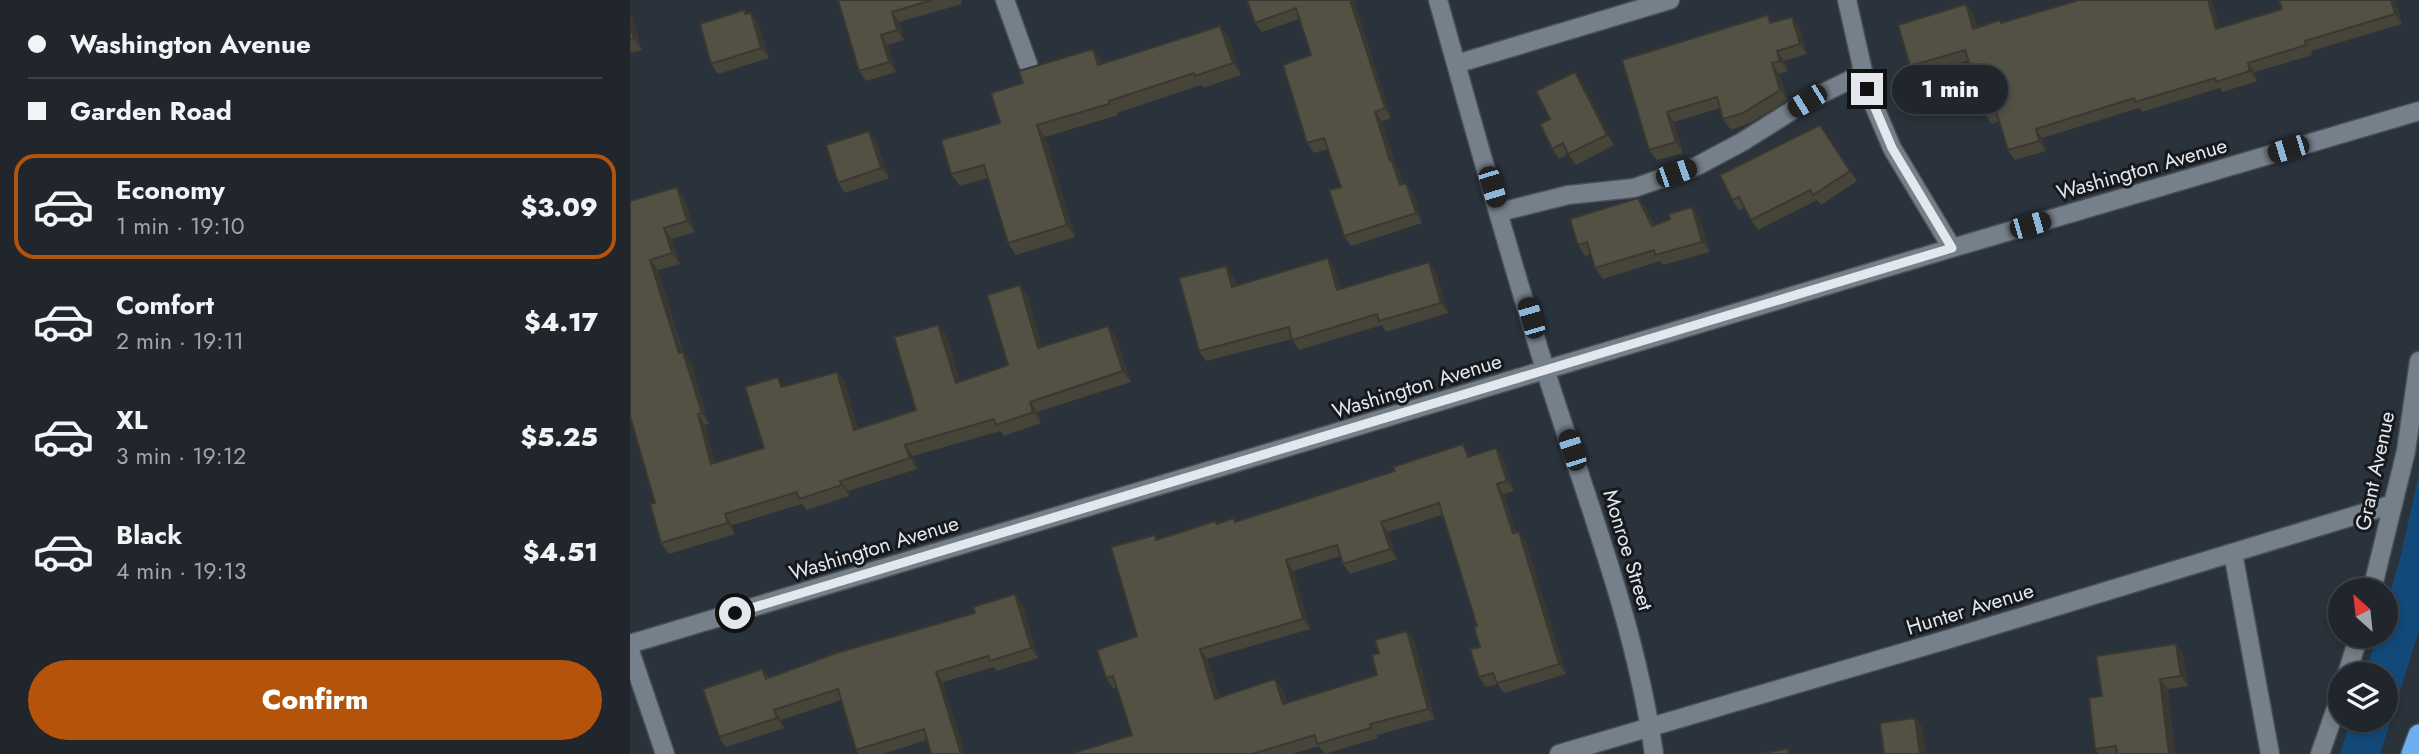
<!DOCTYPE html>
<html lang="en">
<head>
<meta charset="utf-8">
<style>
	body { margin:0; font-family:Jost,sans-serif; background:#282e34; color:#f1f3f6; height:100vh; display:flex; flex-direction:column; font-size:26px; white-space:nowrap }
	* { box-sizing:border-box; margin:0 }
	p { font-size:23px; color:#a2a5a9 }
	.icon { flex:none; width:38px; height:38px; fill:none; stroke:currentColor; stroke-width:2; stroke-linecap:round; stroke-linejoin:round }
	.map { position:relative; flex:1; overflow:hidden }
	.sheet { display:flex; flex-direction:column; background:#20262c; width:630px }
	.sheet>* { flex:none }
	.hud { display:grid; align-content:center; height:154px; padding:0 28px; background:#20262c }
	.needle { width:46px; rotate:333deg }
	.controls { position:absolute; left:1698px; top:578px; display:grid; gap:14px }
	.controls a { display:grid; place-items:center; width:70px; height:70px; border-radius:50%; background:#20262c; box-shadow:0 4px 10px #0003,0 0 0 2px #3d4348; font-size:35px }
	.end { position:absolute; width:32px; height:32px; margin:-16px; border:9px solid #e3e8ee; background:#111; box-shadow:0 0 0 4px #111 }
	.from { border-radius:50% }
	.bubble { position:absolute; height:49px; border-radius:24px; background:#20262c; box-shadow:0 4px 10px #0003,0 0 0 2px #3d4348; font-size:23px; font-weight:800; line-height:49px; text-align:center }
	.car { position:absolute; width:21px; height:42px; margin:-21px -10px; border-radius:9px; box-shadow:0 0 5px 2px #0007; background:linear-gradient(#222 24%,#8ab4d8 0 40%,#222 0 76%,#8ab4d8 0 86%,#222 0) }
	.hud b { display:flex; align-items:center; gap:24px; height:66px; font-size:26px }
	.hud b+b { border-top:2px solid #3d4348 }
	.hud i { width:18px; height:18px; background:#f1f3f6 }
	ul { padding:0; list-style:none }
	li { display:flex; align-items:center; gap:21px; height:105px; margin:0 14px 10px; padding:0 14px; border:4px solid transparent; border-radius:21px }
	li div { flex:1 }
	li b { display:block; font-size:26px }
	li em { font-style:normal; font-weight:800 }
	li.on { border-color:#b45309 }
	li>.icon { width:63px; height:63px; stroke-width:1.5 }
	.primary-button { display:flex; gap:14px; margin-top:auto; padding:14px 28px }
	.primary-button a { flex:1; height:80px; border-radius:42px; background:#b45309; color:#fff; font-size:28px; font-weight:800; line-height:80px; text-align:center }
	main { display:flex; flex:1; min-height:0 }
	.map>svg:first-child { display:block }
</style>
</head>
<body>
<main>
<section class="sheet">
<div class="hud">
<b><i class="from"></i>Washington Avenue</b>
<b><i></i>Garden Road</b>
</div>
<ul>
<li class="on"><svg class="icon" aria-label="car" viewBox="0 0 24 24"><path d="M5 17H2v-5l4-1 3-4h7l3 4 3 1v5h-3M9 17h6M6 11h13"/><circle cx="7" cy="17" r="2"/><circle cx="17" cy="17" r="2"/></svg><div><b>Economy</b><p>1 min · 19:10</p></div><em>$3.09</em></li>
<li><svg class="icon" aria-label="car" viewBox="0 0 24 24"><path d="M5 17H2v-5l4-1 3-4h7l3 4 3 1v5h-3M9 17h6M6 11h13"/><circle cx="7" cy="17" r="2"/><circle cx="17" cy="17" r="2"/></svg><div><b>Comfort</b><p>2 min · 19:11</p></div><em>$4.17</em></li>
<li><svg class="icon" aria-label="car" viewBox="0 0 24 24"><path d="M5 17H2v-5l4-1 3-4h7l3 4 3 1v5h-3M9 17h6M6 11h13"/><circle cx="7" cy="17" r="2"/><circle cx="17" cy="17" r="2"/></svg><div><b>XL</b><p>3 min · 19:12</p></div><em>$5.25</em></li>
<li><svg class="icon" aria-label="car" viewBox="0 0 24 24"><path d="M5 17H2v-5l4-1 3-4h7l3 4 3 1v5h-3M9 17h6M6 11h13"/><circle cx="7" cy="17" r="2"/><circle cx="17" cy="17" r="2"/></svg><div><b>Black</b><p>4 min · 19:13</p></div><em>$4.51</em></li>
</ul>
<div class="primary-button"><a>Confirm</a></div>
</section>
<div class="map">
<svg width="1789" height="754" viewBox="0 0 1789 754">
	<rect width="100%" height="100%" fill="#2a323b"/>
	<path fill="#124979" d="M1789,474v157l-39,123h-40l11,-35h34v-45h-20l12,-39h8v-27l14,-45z"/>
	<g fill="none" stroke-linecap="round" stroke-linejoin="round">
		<g stroke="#485057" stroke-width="21">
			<path id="minor" d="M375,0l23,64
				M808,0c35,124 69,249 108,372 40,127 89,249 108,382
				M1217,0l20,89 25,59 60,100
				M826,64l214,-64
				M870,212l68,-17 66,-7 63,-22 45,-24 65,-41 57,-28
				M1603,553l37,201
				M1742,590l34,-139 13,-90
				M0,644l1322,-396 467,-137
				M0,651l35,103
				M1717,674l12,-39
				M929,754l390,-115 444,-135
				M1690,754l20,-57"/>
		</g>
		<g stroke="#485057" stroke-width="24">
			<path id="highway" d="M1782,754l7,-19"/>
		</g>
		<use href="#minor" stroke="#76808a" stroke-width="18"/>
		<use href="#highway" stroke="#6eaeef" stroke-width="21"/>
	</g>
	<path fill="#47453a" d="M208,0h123l1,4 -63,18 5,18 -16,5 8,27 -30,9 -7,-10z
		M617,0h107l37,118 -9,3 13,43 4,6 4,14 10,9 9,30 -71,23 -7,-10 -3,-49 -13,-38 -14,4 -7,-10 4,-88 -12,-36 -37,13 -7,-9z
		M1649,0h116l7,24 -91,27 1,4 -57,17 2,9 -34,11 -3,-4 -78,24 -3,-4 -97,30 4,13 -31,9 -7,-10 -9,-29 -7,3 -7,-10 -16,-54 -52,16 -7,-10 56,-62 7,10 4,13 25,-4 218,4 62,-18z
		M121,13l7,10 11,35 -51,16 -7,-10 36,-50z
		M0,14l2,3 10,33 -12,3z
		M1143,22l26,5 8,27 -23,7 4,10 -9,3 9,26 -38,23 -19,7 -8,-11 -3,-11 -46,14 9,31 -26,7 -8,-10 -27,-90z
		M599,38l12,37 -38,13 -2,-3 -84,28 1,2 -73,22 30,100 -59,18 -8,-12 -20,-65 -28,8 -9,-12 49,-51 23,-40 70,-34 9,14z
		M945,72l7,10 32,63 -38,20 -8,-11 -9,5 -7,-10 -2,-30z
		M1190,125l37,56 -36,24 -4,-5 -59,30 -7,-10 -6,-12 -6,2 -7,-10z
		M246,141l13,37 -44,15 -7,-10z
		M54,198l11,34 -23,7 8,25 -22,6 25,82 8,11 18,61 -4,1 10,38 49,-15 21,-62 52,-14 8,11 13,46 58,-19 22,-85 8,10 14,47 48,-17 20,-69 14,51 74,-10 15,45 -94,30 4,11 -37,13 -4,-5 -87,25 4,13 -69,22 1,5 -42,14 -5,-6 -70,21 3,9 -66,20 -8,-11 -6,-40 -25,-302z
		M1008,198l8,10 8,17 16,-6 22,-12 7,10 11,35 -47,13 -3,-4 -57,18 -8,-11 -4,-14 -6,2 -7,-11z
		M705,269l6,19 95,-15 12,40 -62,19 -4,-7 -83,25 -7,-11 -86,22 -7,-10 34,-75 3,10z
		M866,448l7,10 11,33 -10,3 12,38h3l7,10 40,132 -62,19 -7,-9 -11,3 -7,-10 1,-30 -3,-21 -35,-111 -54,17 9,27 -47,15 -7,-10 -3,-8 -47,15 17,58 -103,30 12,38 56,-18 8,10 4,14 90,-28 2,-22 28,-22 7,10 21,78 -58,16 1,3 -53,16 -6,-8 -27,8h-222l62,-19 -16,-48 -3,1 -7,-10 31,-42 21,-97 59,-15 19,-2 234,-68 1,2z
		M392,604l16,54 -41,13 -3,-4 -51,15 -16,58 -45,14h-23l-3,-4 -15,-50 -60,20 3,8 -58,19 -7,-10 43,-68 7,9z
		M1553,654l5,32 -20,3 7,65h-76l-4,-5 7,-53z"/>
	<path fill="#3a3830" d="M720,0h4l37,118 -6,-10z
		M1578,0h4l11,38 -7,-9z
		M1761,0h4l7,24 -7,-10z
		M1336,4l7,10 7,24 -7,-9z
		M262,12l7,10 5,18 -7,-10z
		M121,13l7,10 11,35 -8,-10z
		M0,14l2,3 10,33 -8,-11 -4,-14z
		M1162,17l7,10 8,27 -7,-10z
		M590,26l9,12 12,37 -8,-12z
		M251,35l7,10 8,27 -7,-10z
		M463,49l8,12 5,15 -8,-11z
		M1147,51l7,10 4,10 -8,-10z
		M1142,63l7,11 9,26 -8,-10z
		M1618,63l7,9 2,9 -7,-10z
		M945,72l7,10 32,63 -7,-10z
		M745,112l7,9 13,43 4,6 8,25 -7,-10 -10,-24z
		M1037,112l7,10 9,31 -7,-11z
		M407,125l8,12 30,100 -8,-12z
		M1406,129l6,9 4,13 -7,-10z
		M239,131l7,10 13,37 -8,-10z
		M776,183l7,10 9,30 -6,-10z
		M47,187l7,11 11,34 -8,-11z
		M1008,198l8,10 14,28 -8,-10z
		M1062,207l7,10 11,35 -8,-10z
		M34,228l8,11 8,25 -8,-11z
		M698,258l7,11 9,31 -7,-10z
		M20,260l8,10 28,94 -7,-11z
		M799,262l7,11 12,40 -7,-10z
		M596,266l7,10 6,21 -7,-10z
		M390,285l8,11 18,63 -8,-11z
		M308,325l8,10 17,59 -7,-11z
		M478,326l8,11 15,45 -8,-11z
		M53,352l8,11 18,61 -7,-11z
		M207,372l8,11 16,58 -7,-11z
		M400,402l7,10 4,11 -8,-11z
		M68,414l7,11 14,50 -8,-11z
		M833,444l7,10 5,13 -7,-10z
		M275,445l8,11 4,13 -7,-11z
		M866,448l7,10 11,33 -7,-10z
		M210,481l8,10 1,5 -7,-11z
		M867,484l7,10 16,50 -7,-11z
		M95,514l7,11 3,9 -7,-11z
		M751,522l7,10 9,27 -7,-10z
		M889,532l7,10 40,132 -7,-10z
		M656,560l7,11 17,58 -7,-10z
		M385,594l7,10 16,54 -7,-10z
		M777,631l7,10 21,78 -7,-10z
		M1546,644l7,10 5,32 -7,-10z
		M570,649l7,10 15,50 -7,-10z
		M306,672l7,10 22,72h-4z
		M645,679l8,10 7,25 -7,-10z
		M1530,679l8,10 7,65h-6z
		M144,710l7,10 3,8 -7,-10z
		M1285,718l8,10 3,26h-6z"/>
	<path fill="#535044" stroke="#3a3830" stroke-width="2" d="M208,0h94l-40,12 5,18 -16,5 8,27 -30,9z
		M617,0h103l35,108 -10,4 15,49h2l8,24 6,-2 10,30 -72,23 -15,-46 12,-3 -17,-49 -17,5 -24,-78 28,-10 -15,-47 -41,15z
		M1449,0h129l8,29 66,-20 -3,-9h112l4,14 -90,27 1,4 -58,18 2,8 -34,11 -1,-4 -80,24 -1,-4 -98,31 3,12 -31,9 -12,-39 -11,3 -20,-64 -55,16 -12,-41 68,-21 7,25 27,-9 1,3z
		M114,10l1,4 6,-1 10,35 -50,16 -11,-40z
		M1138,15l2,8 22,-6 8,27 -23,7 3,10 -8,2 8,27 -37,23 -20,6 -6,-22 -50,15 9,30 -27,8 -27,-90z
		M0,25l4,14 -4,1z
		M590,26l13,37 -38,13 -1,-3 -85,28v3l-72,21 30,100 -59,18 -24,-78 -33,9 -10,-34 59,-17 -9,-30 32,-10 -4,-12 74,-22 5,16z
		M945,72l32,63 -39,19 -5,-11 -11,6 -12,-25 10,-5 -14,-28z
		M1190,125l30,46 -37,24 -3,-5 -59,30 -12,-23 -7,3 -12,-25z
		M239,131l12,37 -43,15 -12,-38z
		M47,187l10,34 -23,7 8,25 -22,7 29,93 4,-1 19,61 -4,1 13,50 53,-16 -19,-61 33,-10 3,10 56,-15 17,58 62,-20 -22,-73 44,-12 18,58 52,-18 -21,-70 33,-10 18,63 70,-22 15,45 -93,31 3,10 -37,13 -2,-6 -89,26 5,13 -70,23 2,4 -43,14 -2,-7 -72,22 3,9 -67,20 -11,-39 5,-1 -25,-87v-215z
		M1008,198l14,28 18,-7 -1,-5 23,-7 10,35 -47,13 -1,-5 -59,18 -8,-26 -9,3 -8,-26z
		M698,258l9,32 92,-28 12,41 -62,18 -2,-7 -85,26 -3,-13 -90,24 -20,-73 47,-12 6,21z
		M833,444l5,13 28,-9 11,33 -10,3 16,49 6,-1 40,132 -62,19 -4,-10 -14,4 -9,-28 10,-2 -6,-20 3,-1 -38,-123 -58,19 9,27 -47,15 -6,-19 -51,15 17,59 -103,30 15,50 60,-20 8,25 94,-29 -5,-20 7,-2 -4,-13 32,-9 21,78 -58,15 1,4 -54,16 -2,-9 -63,19h-182l62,-19 -19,-59 -7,2 -9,-28 40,-14 -26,-89 44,-12 1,5 59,-19 2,3 17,-6 1,4 160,-51 -2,-4z
		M385,594l16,54 -41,13 -2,-5 -52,16 25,82h-30l-7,-25 -68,21 -18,-61 -64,21 3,8 -58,19 -16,-48 59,-20 4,10 70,-26 139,-40 -2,-6z
		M1546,644l5,32 -21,3 9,75h-52l-1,-8 -21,3 -6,-51 13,-2 -6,-40z
		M1285,718l5,36h-36l-4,-31z
		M1158,749l1,5h-33z"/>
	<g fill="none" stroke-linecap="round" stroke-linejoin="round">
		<path stroke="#e3e8ee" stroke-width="9" d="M105,613l1217,-365 -60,-100 -25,-59"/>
	</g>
	<g text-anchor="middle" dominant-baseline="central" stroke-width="6" stroke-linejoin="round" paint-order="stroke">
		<g font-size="21" fill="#e3e8ee" stroke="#16191d">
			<text transform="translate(1512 169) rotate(-16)">Washington Avenue</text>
			<text transform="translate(787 386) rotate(-17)">Washington Avenue</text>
			<text transform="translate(1745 471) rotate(-78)">Grant Avenue</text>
			<text transform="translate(244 548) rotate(-17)">Washington Avenue</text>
			<text transform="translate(998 550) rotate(73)">Monroe Street</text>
			<text transform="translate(1340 609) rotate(-17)">Hunter Avenue</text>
		</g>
	</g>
</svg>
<div class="controls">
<a><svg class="needle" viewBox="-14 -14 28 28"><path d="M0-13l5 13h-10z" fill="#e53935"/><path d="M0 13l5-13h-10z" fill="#a2a5a9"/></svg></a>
<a><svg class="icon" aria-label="layers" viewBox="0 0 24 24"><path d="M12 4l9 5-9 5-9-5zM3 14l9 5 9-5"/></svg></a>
</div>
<i class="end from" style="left:105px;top:613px"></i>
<i class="end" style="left:1237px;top:89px"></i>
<div class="bubble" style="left:1262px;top:65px;width:116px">1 min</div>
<i class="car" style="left:1177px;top:101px;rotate:238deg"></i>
<i class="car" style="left:1658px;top:149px;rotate:253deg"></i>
<i class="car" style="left:1046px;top:173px;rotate:71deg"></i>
<i class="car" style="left:862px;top:187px;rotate:163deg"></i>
<i class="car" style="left:1400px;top:225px;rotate:74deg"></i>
<i class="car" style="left:901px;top:318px;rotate:344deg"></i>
<i class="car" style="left:942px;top:450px;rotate:342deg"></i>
</div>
</main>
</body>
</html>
